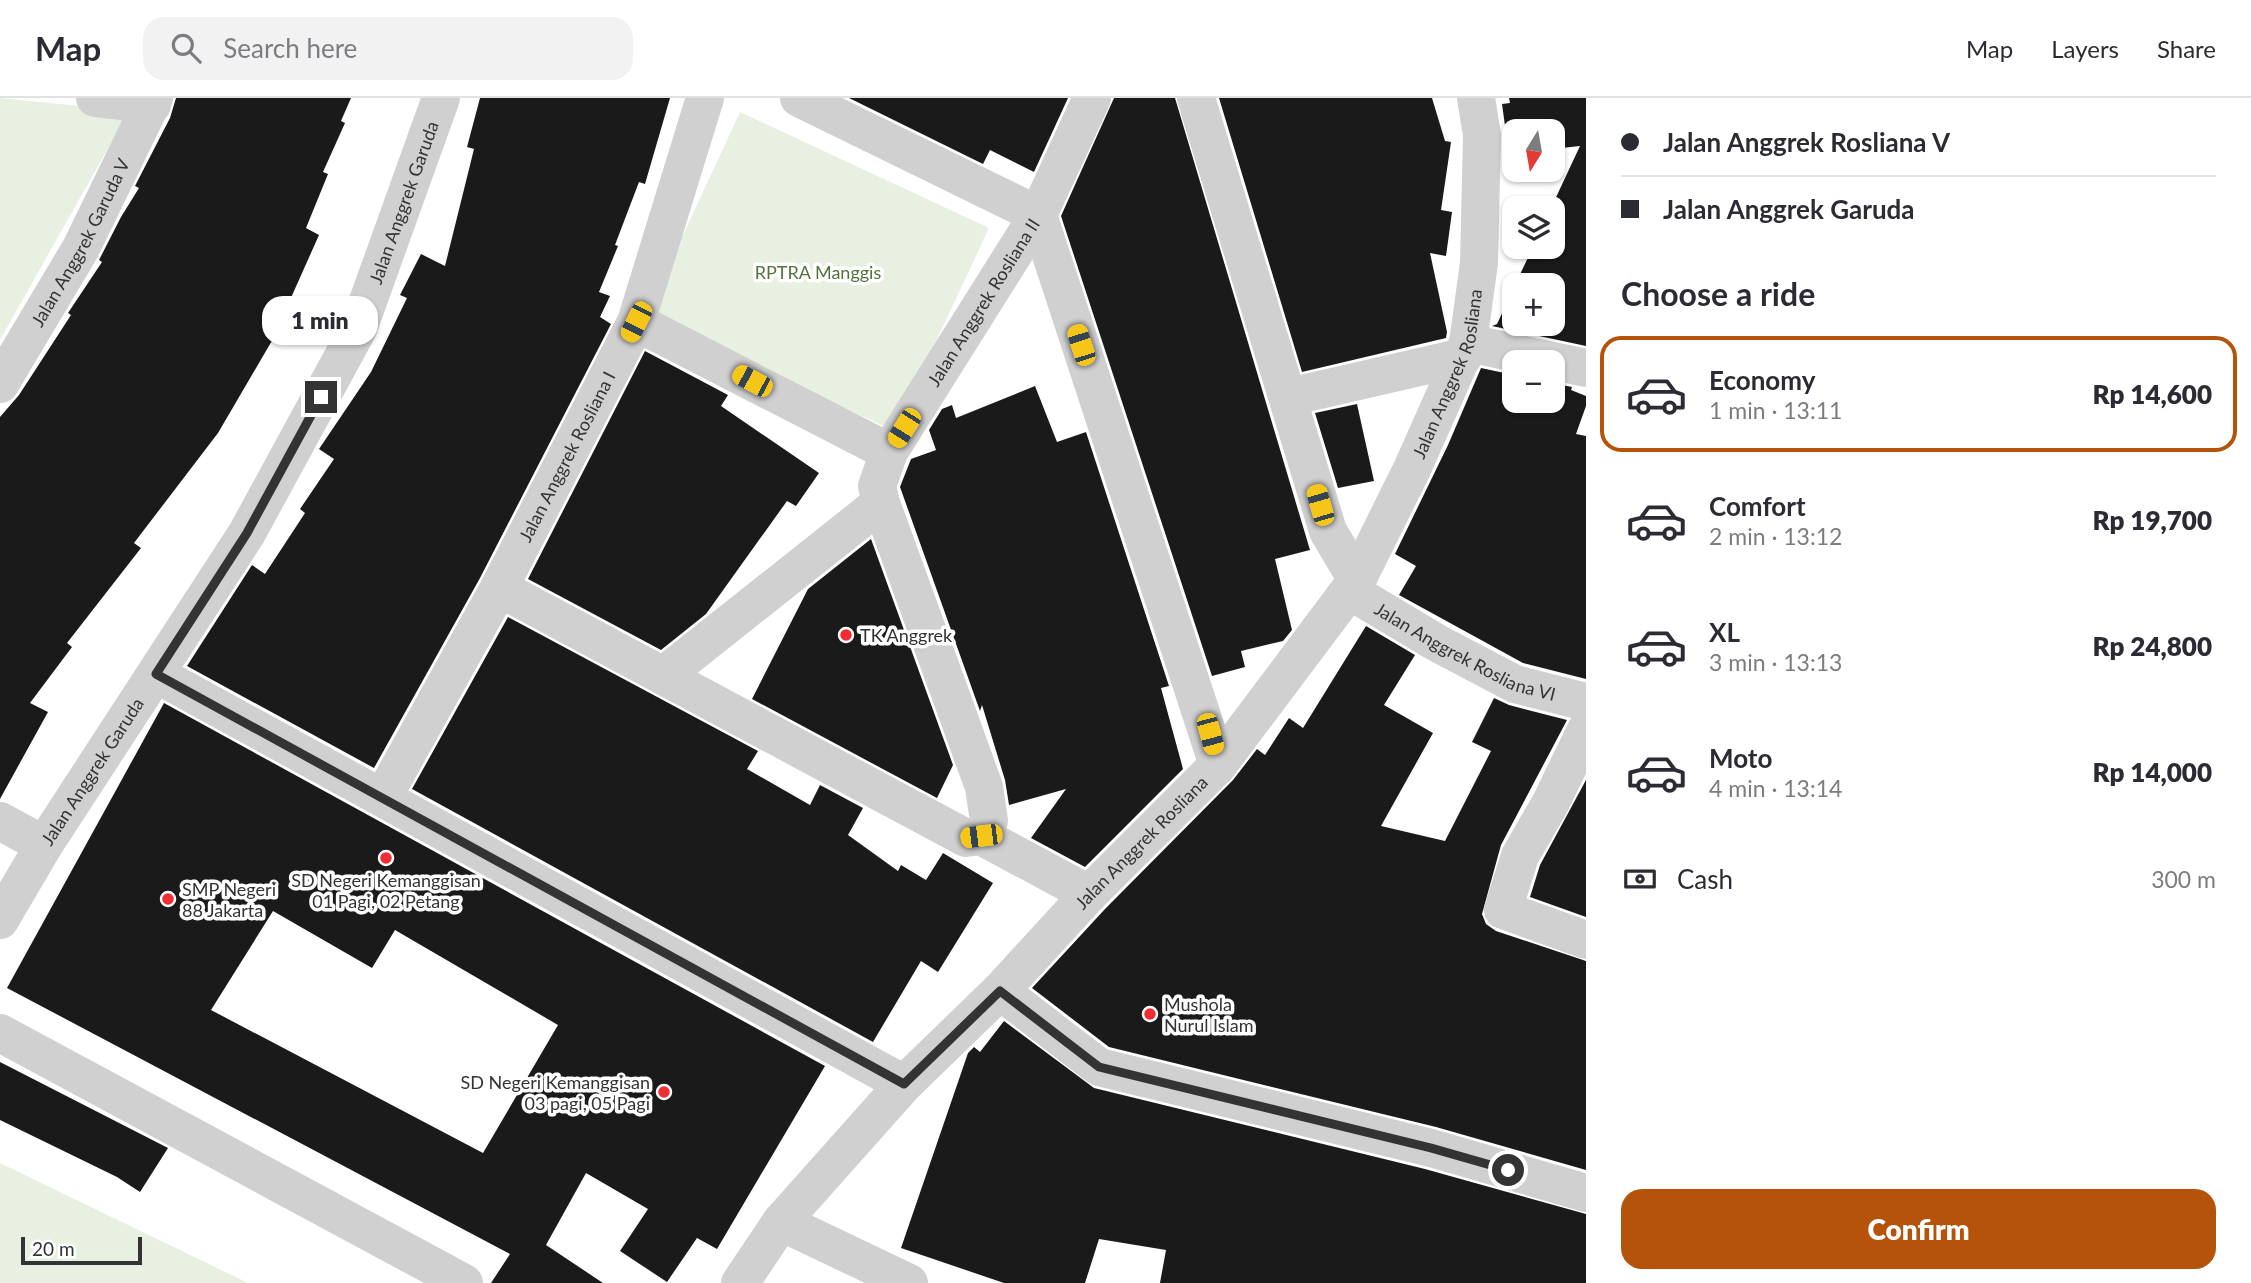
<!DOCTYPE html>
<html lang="en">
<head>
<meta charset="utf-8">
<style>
	body { margin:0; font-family:Lato,sans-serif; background:#f2f2f3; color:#2b2b33; height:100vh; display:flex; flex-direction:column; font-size:26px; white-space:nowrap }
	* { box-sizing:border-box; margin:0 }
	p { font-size:23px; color:#7c7c81 }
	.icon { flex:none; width:38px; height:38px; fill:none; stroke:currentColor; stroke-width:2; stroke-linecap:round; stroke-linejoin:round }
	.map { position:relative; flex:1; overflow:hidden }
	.drawer { display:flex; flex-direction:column; background:#fff; width:665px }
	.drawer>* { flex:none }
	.top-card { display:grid; align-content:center; height:154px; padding:0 35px; background:#fff }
	.needle { width:46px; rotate:191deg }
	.controls { position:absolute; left:1502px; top:21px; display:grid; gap:14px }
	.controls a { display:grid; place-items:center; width:63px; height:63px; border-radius:14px; background:#fff; box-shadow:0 2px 5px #0004; font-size:35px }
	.scale { position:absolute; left:21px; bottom:18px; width:121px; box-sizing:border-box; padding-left:7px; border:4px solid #333; border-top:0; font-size:19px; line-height:24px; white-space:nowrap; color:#333; -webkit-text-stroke:5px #fff; paint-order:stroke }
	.end { position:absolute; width:32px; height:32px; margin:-16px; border:9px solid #333; background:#fff; box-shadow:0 0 0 4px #fff }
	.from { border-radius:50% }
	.bubble { position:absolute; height:49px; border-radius:21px; background:#fff; box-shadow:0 2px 5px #0004; font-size:23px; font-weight:800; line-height:49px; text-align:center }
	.car { position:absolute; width:21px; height:42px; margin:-21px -10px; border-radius:9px; box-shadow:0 0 5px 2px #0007; background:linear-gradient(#f5c518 24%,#345 0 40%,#f5c518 0 76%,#345 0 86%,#f5c518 0) }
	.top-card b { display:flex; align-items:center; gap:24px; height:66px; font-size:26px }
	.top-card b+b { border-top:2px solid #e1e1e2 }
	.top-card i { width:18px; height:18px; background:#2b2b33 }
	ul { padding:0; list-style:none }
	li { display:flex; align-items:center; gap:21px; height:116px; margin:0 14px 10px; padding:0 21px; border:4px solid transparent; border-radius:21px }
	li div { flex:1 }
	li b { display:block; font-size:26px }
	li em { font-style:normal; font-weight:800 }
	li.on { border-color:#b45309 }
	li>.icon { width:63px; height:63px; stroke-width:1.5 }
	h2 { padding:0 35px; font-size:32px; line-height:84px }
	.pay { display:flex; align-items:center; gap:18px; height:77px; padding:0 35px; font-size:26px }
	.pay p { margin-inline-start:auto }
	.action { display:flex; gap:14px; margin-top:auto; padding:14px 35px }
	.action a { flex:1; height:80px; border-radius:21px; background:#b45309; color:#fff; font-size:28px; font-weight:800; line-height:80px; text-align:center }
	header { display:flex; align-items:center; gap:42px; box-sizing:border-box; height:98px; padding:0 35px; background:#fff; border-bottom:2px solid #e1e1e2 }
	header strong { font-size:33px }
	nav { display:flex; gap:38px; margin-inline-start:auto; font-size:24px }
	.search { width:490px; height:63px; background:#f2f2f3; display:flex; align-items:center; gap:18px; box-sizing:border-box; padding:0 24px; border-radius:21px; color:#7c7c81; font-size:26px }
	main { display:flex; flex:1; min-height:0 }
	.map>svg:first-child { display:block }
</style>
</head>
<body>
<header>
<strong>Map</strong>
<div class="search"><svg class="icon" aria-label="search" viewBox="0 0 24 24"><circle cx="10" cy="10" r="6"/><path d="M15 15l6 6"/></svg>Search here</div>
<nav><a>Map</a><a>Layers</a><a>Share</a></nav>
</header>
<main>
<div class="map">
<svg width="1586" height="1185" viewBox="0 0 1586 1185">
	<rect width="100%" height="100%" fill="#fff"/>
	<path fill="#e8f0e1" d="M0,0l129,13 -129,229z
		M740,14l249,116 -95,203 -248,-116z
		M0,1065l248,120h-248z"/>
	<path fill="#1a1a1a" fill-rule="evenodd" d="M176,0h175l-10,23 4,2 -22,49 5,2 -22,54 13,7 -29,65 4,3 -76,130 -84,110 7,5 -74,95 5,4 -42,56 18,9 -48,87v-382l19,-22 52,-80 -3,-2 34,-51 -3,-2 22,-43 18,-29 -4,-2 35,-68z
		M480,0h190l-25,86 -6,-2 -24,63 3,1 -19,46 11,4 -10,21 11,7 -131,254 -106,190 -187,-102 65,-101 13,9 40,-61 -5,-4 34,-50 -15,-10 52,-77 36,-74 -7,-3 21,-41 24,12 29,-117 -7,-2z
		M849,0h219l-34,74 -44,-22 -7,14z
		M1114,0h61l135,452 -35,9 17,71 -9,11 -42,10 4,16 -33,9 -151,-460z
		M1219,0h213l13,43 6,1 -10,68 11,2 -6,44 -16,-3 17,79 -1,6 -144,34z
		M1509,0h77v248l-94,-20 5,-2 17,-36v36h38v-39h-37l18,-38h19l-1,-39 29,-62 -28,3v-18h-38v23l-5,1 -7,-51 8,-1z
		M645,253l83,44 -7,11 98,67 -23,33 -9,-5 -81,113 -45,36 -133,-71z
		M1481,270l33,7v26h38v-18l20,4 -1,3 15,6v10l-10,28 10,2v243l-63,-16 -124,-68 17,-29 -21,-12 53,-109z
		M1035,288l22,56 29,-10 83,254 -8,2 22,81 -98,98 -54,-29 35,-49 -57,16 -4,-25 -23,-75 -2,6 -80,-224 11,-28 25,-9 -7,-20 13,-21 10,-4 4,13z
		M1357,306l17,77 -36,7 -23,-75z
		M871,441l82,226 -16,33 -185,-99 56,-110z
		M508,519l250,134 -11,18 63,36 10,-20 43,23 -15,27 50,36 3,-6 25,15 17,-27 50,30 -55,89 -17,-11 -48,81 -461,-253z
		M1366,528l49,29 -31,50 49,28 -52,93 64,15 46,-90 -19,-9 22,-44 15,7 58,15 -66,125 -19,69 4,10 10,7 90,30v209l-150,-43 -327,-80 -77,-59 73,-79 128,-129 24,-31 8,6 24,-37 14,10z
		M164,605l661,363 -108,183 -20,-11 -30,44 -47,-31 28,-42 -62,-36 -40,72 57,38h-112l19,-29 -503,-266zM273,813l99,57 23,-38 163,95 -75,128 -272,-143z
		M1586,682v137l-56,-20 10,-32z
		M1004,923l90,67 331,81 161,45v69h-426l6,-33 -67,-11 -14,44h-81l-103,-35 67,-195 6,-6 6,5z
		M0,964l168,86 -28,44 -23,-15 -117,-57z"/>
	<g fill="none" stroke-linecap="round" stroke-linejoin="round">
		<g stroke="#d0d0d0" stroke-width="38">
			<path d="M95,0l57,7"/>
			<path d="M799,0l239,117 180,550"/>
			<path d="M1196,0l132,433 29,49"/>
			<path d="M636,224l253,130"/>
			<path d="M1468,245l118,25"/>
			<path id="s1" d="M0,286l81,-136 73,-150"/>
			<path d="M1289,299l174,-40"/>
			<path d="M499,490l467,250 15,-2 108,58"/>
			<path id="s2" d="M1350,493l87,52 78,41 71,18"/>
			<path d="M156,576l748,410"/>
			<path d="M663,578l218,-173"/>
			<path d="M1586,632l-36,74 -30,52 -17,54 83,30"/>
			<path id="s3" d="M383,699l116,-209 137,-266 69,-224"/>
			<path d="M0,723l44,24"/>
			<path id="s4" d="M981,738l8,-15 -5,-34 -103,-284 -4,-17 12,-34 149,-237 54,-117"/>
			<path d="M1000,893l99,76 332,81 155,45"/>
			<path d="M0,935l464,250"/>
			<path d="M781,1124l128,61"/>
			<path id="s5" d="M740,1185l41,-61 123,-138 96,-93 89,-97 129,-129 139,-185 55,-111 56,-126 11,-80 3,-128 -6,-37"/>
		</g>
		<path stroke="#d0d0d0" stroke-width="38" id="s6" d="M0,822l44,-75 203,-312 111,-204 83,-231"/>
	</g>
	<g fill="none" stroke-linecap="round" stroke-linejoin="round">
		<path stroke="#333" stroke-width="9" d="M321,299l-74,136 -91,141 748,410 96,-93 99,76 332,81 77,22"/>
	</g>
	<g fill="#f12d34" stroke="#fff" stroke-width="2.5">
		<circle cx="846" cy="537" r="7"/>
		<circle cx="386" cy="760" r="7"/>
		<circle cx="168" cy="801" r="7"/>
		<circle cx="1150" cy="916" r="7"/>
		<circle cx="664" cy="994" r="7"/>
	</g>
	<g text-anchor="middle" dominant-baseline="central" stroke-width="7" stroke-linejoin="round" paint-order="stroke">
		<g font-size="18" fill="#333" stroke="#fff">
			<text stroke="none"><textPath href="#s6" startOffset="826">Jalan Anggrek Garuda</textPath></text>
			<text stroke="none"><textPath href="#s1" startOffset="163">Jalan Anggrek Garuda V</textPath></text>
			<text stroke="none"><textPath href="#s4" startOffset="584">Jalan Anggrek Rosliana II</textPath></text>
			<text stroke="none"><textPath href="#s5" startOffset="1164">Jalan Anggrek Rosliana</textPath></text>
			<text stroke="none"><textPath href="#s3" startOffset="387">Jalan Anggrek Rosliana I</textPath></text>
			<text stroke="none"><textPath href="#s2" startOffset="131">Jalan Anggrek Rosliana VI</textPath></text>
			<text stroke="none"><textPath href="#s6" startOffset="175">Jalan Anggrek Garuda</textPath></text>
			<text stroke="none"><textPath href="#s5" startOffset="597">Jalan Anggrek Rosliana</textPath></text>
		</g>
		<g font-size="18" fill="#53733c" stroke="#fff">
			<text x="818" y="174">RPTRA Manggis</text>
		</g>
		<g font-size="18" fill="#333" stroke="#fff" text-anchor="start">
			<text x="860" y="537">TK Anggrek</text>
			<text x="386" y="782" text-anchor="middle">SD Negeri Kemanggisan<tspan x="386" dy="21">01 Pagi, 02 Petang</tspan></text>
			<text x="182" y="791">SMP Negeri<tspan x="182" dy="21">88 Jakarta</tspan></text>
			<text x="1164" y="906">Mushola<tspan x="1164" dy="21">Nurul Islam</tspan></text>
			<text x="650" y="984" text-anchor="end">SD Negeri Kemanggisan<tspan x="650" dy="21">03 pagi, 05 Pagi</tspan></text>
		</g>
	</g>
</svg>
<div class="controls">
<a><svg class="needle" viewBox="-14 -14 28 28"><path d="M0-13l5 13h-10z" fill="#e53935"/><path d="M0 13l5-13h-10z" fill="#7c7c81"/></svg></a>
<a><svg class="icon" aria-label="layers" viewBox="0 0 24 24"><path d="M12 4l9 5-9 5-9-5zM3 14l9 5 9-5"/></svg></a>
<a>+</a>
<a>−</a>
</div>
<div class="scale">20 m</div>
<i class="end from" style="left:1508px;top:1072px"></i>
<i class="end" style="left:321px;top:299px"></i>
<div class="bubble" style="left:262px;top:198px;width:116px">1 min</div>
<i class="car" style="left:636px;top:224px;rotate:207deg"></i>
<i class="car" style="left:1081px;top:247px;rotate:342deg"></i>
<i class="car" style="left:752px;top:283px;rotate:298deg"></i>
<i class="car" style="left:904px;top:330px;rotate:212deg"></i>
<i class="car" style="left:1320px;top:407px;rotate:344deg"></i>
<i class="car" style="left:1210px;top:636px;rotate:165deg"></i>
<i class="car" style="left:981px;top:738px;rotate:263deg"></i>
</div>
<section class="drawer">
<div class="top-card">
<b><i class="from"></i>Jalan Anggrek Rosliana V</b>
<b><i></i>Jalan Anggrek Garuda</b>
</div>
<h2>Choose a ride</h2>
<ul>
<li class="on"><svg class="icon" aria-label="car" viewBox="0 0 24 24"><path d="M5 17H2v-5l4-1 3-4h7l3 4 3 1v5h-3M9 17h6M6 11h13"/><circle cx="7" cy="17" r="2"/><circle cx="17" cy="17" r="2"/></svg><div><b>Economy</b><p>1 min · 13:11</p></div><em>Rp 14,600</em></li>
<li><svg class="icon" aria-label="car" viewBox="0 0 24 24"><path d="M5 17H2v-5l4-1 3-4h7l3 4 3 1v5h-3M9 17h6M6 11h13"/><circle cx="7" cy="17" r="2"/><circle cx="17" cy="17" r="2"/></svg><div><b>Comfort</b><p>2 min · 13:12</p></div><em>Rp 19,700</em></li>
<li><svg class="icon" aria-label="car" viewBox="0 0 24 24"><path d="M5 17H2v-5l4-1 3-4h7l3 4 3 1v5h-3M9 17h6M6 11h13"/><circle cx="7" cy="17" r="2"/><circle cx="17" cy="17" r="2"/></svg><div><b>XL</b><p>3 min · 13:13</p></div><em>Rp 24,800</em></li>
<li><svg class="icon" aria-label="car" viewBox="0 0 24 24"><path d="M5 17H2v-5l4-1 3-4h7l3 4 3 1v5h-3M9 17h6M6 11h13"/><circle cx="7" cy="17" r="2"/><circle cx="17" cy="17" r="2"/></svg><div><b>Moto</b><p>4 min · 13:14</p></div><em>Rp 14,000</em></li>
</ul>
<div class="pay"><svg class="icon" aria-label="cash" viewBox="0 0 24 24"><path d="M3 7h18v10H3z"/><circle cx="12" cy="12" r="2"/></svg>Cash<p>300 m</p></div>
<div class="action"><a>Confirm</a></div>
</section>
</main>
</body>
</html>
